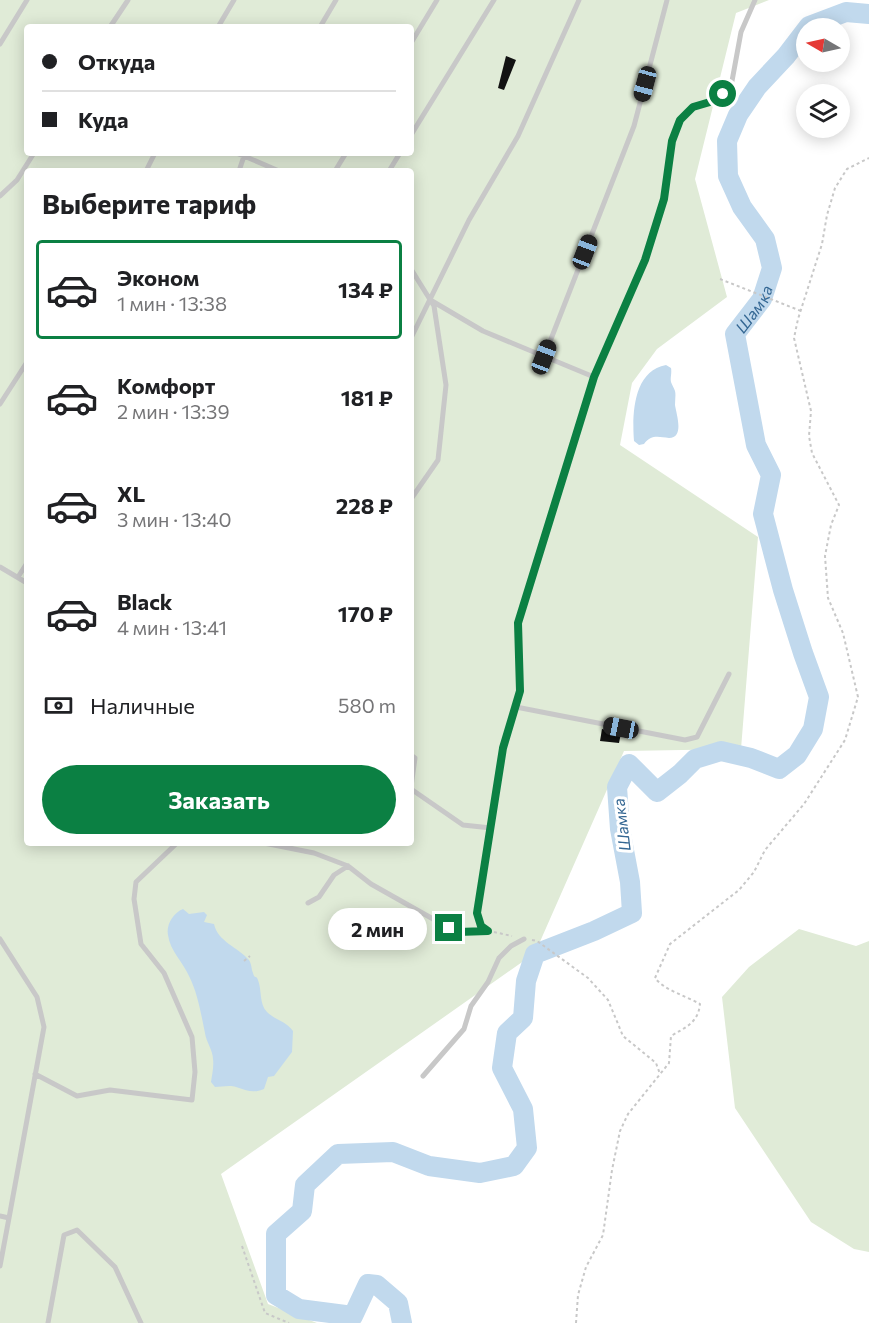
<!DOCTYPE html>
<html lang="ru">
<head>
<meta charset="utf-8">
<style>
	body { margin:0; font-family:Commissioner,sans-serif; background:#f6f6f6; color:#202124; height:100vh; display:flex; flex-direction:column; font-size:22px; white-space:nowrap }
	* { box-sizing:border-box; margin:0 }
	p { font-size:20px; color:#757577 }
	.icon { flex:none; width:33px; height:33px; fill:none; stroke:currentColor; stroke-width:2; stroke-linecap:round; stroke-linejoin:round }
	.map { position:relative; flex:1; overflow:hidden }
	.drawer { position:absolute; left:24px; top:168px; width:390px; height:678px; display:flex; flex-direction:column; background:#fff; border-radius:6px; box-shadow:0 3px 15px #0003 }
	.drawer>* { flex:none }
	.hud { position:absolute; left:24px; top:24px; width:390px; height:132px; border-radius:6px; box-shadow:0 3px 15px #0003; display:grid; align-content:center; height:132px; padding:0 18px; background:#fff }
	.needle { width:39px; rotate:279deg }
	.fabs { position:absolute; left:796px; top:18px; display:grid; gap:12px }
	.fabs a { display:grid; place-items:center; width:54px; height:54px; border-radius:50%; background:#fff; box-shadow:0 3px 15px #0003; font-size:30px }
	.end { position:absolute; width:27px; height:27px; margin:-14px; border:8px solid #0b8043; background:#fff; box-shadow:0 0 0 3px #fff }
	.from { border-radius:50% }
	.bubble { position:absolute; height:42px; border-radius:21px; background:#fff; box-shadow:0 3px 15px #0003; font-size:20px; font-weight:700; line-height:42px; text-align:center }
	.car { position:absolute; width:18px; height:36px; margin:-18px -9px; border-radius:8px; box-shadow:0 0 4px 2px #0007; background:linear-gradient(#222 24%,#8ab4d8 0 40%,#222 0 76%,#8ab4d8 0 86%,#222 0) }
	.hud b { display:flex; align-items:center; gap:21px; height:57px; font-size:22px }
	.hud b+b { border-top:2px solid #e0e0e0 }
	.hud i { width:15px; height:15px; background:#202124 }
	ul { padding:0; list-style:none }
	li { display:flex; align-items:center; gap:18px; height:99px; margin:0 12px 9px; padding:0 6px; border:3px solid transparent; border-radius:6px }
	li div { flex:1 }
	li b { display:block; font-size:22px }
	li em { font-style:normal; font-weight:700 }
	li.selected { border-color:#0b8043 }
	li>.icon { width:54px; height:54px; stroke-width:1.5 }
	h2 { padding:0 18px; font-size:27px; line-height:72px }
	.pay { display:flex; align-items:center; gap:15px; height:66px; padding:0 18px; font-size:22px }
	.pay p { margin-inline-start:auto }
	.primary-button { display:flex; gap:12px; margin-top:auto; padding:12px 18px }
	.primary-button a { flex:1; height:69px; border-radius:36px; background:#0b8043; color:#fff; font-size:24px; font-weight:700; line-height:69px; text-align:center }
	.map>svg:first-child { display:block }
</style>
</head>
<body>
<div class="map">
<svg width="869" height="1323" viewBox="0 0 869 1323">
	<rect width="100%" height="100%" fill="#fff"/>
	<path fill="#e0ebd7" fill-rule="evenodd" d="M0,0h769l-33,13 -41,166 32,118 -70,52 -25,34 -12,62 138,92 -17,212 -117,2 -89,202 -314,221 47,130 49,19h-317zM27,27h384v126h-384zM27,171h384v672h-384z
		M799,929l57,17 13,-5v311l-15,-3 -43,-27 -76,-114 -13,-111 27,-30z"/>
	<path fill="#c1d9ed" d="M666,365l5,3c1,5 -1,10 0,14 1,3 3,6 4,9 1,4 0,9 0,14 1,8 10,33 -6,33 -10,-1 -18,-4 -25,6l-5,1 -5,-4c-2,-26 -1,-70 32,-76z
		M183,909l6,5 15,-2 3,3 -3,7 10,2c4,18 24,23 35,36 3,5 2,8 4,13 2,7 3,1 5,7 4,10 1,24 9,32 8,8 19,9 26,19l-1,21 -18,24 -6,1 -4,12c-11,5 -18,1 -28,-2 -6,-2 -15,0 -21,0l-4,-5c1,-7 3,-15 2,-23 0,-9 -7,-17 -8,-26 -4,-19 -7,-39 -16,-57 -6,-14 -19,-25 -21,-41 -2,-10 5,-22 15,-26z"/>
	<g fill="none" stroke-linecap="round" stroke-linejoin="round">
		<path stroke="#c1d9ed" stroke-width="20" id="s1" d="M402,1323l-4,-20 -21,-18 -9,-1 -15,32 -54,-7 -23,-14v-61l26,-23 3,-26 33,-31 55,-2 36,14 51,7 34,-7 13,-18 -4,-39 -21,-41 5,-35 16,-15 3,-37 9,-27 59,-23 38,-18 -2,-31 -10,-53 -3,-42 12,-23 28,28 23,-18 15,-15 26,-8 30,7 28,11 18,-14 16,-26 6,-32 -16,-44 -20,-63 -20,-76 8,-39 -15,-30 -21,-111 27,-35 10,-31 -7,-29 -23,-32 -14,-31 -1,-35 11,-26 19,-28 29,-31 23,-30 37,-14 23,2"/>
	</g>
	<path fill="#121212" d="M506,56l10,4 -12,30 -6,-2z
		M602,729l19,4 -2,10 -19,-2z"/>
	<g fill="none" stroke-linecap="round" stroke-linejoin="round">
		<path stroke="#c8c8c8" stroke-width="2" stroke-dasharray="3 3" stroke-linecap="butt" d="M720,279l81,32
			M494,932l18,4
			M532,940l5,1 51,37 20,22 15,36 33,27 4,11
			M244,961l6,-5
			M242,1246l23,67 24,10
			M576,1323l2,-28 8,-28 17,-32 9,-65 8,-39 8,-17 41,-51 2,-27c15,-9 27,-13 29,-32 -14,-8 -36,-14 -45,-26l15,-34 69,-54 15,-18 11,-22 39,-46 41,-64 13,-43 -15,-64 -15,-35 -3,-42 6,-31 8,-20 -27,-52 -3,-17 2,-25 -17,-73 4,-19 24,-75 5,-29 8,-27 12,-19 22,-11"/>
		<path stroke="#c8c8c8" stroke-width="5" d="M110,27l18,-27
			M218,27l16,-27
			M320,27l16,-27
			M411,43l26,-43
			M0,44l27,-44
			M411,135l83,-135
			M236,153l8,3 1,-2
			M146,171l9,-18
			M239,171l5,-15 35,15
			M335,171l11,-18
			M389,171l11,-18
			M0,196l17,-16 17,-27
			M411,269l23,37 12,79 -8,75 -27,39
			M432,301l51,30 111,46
			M411,338l58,-118 49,-84 61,-136
			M544,357l90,-231 33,-126
			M0,404l27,-42
			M0,567l27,16
			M18,577l9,-14
			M516,707l169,33 12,-3 32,-63
			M411,755l4,3 -4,29
			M411,789l52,36 28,3
			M264,843l50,10 34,13 23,18 78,44 9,4 30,-1
			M308,903l11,-6 15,-22 14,-9
			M488,931l-7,-5 -4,-13 26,-165 17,-57 -2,-68 76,-246 51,-117 19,-61 8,-58 8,-21 13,-13 16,-5 14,-8 9,-13 9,-49 14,-32
			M0,939l37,58 7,30 -35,191
			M35,1074l42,22 33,-6 82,10 3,-28 -3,-35 -28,-64 -23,-29 -7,-45 2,-17 41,-39
			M423,1076l41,-47 7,-23 17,-24 11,-24 12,-12 13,-7
			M0,1216l9,2 -9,48
			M48,1323l16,-88 13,-5 38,37 26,56"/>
	</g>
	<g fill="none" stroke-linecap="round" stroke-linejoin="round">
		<path stroke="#0b8043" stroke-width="8" d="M449,928l9,4 30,-1 -7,-5 -4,-13 26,-165 17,-57 -2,-68 76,-246 51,-117 19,-61 8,-58 8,-21 13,-13 17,-5 13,-8"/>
	</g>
	<g text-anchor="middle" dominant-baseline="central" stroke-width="6" stroke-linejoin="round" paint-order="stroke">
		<g font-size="16" font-style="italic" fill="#346793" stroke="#fff">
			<text stroke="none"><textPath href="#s1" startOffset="1683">Шамка</textPath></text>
			<text transform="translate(621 825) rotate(-97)">Шамка</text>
		</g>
	</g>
</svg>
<div class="fabs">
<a><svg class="needle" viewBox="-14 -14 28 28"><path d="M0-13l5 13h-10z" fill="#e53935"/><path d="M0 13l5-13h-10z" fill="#757577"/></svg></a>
<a><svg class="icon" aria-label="layers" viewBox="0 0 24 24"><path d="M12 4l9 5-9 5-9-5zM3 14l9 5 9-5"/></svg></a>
</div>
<i class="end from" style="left:723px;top:94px"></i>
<i class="end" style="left:449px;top:928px"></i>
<div class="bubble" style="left:328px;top:908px;width:99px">2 мин</div>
<i class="car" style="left:645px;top:84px;rotate:195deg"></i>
<i class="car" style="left:585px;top:252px;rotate:21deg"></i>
<i class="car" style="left:544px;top:357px;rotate:21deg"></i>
<i class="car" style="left:621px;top:728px;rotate:281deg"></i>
<div class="hud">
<b><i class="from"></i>Откуда</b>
<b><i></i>Куда</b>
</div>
<section class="drawer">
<h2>Выберите тариф</h2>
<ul>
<li class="selected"><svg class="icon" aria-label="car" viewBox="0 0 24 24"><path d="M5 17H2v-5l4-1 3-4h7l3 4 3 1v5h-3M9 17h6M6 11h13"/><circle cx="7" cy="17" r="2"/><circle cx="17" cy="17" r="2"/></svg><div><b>Эконом</b><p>1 мин · 13:38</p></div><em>134 ₽</em></li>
<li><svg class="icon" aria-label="car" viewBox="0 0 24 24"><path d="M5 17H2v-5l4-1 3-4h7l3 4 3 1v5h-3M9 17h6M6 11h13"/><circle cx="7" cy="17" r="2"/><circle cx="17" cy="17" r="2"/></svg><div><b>Комфорт</b><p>2 мин · 13:39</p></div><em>181 ₽</em></li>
<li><svg class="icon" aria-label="car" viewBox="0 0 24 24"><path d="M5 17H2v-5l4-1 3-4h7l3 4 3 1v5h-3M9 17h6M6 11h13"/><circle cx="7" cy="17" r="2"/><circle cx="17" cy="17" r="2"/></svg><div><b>XL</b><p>3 мин · 13:40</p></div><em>228 ₽</em></li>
<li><svg class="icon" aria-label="car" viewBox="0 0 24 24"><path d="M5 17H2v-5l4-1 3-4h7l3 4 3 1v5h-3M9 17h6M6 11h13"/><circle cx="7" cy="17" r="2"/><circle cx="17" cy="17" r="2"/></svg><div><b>Black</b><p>4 мин · 13:41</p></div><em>170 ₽</em></li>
</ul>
<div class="pay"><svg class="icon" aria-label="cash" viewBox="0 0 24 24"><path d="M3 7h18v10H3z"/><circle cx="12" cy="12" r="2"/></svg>Наличные<p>580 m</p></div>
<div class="primary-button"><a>Заказать</a></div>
</section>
</div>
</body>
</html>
